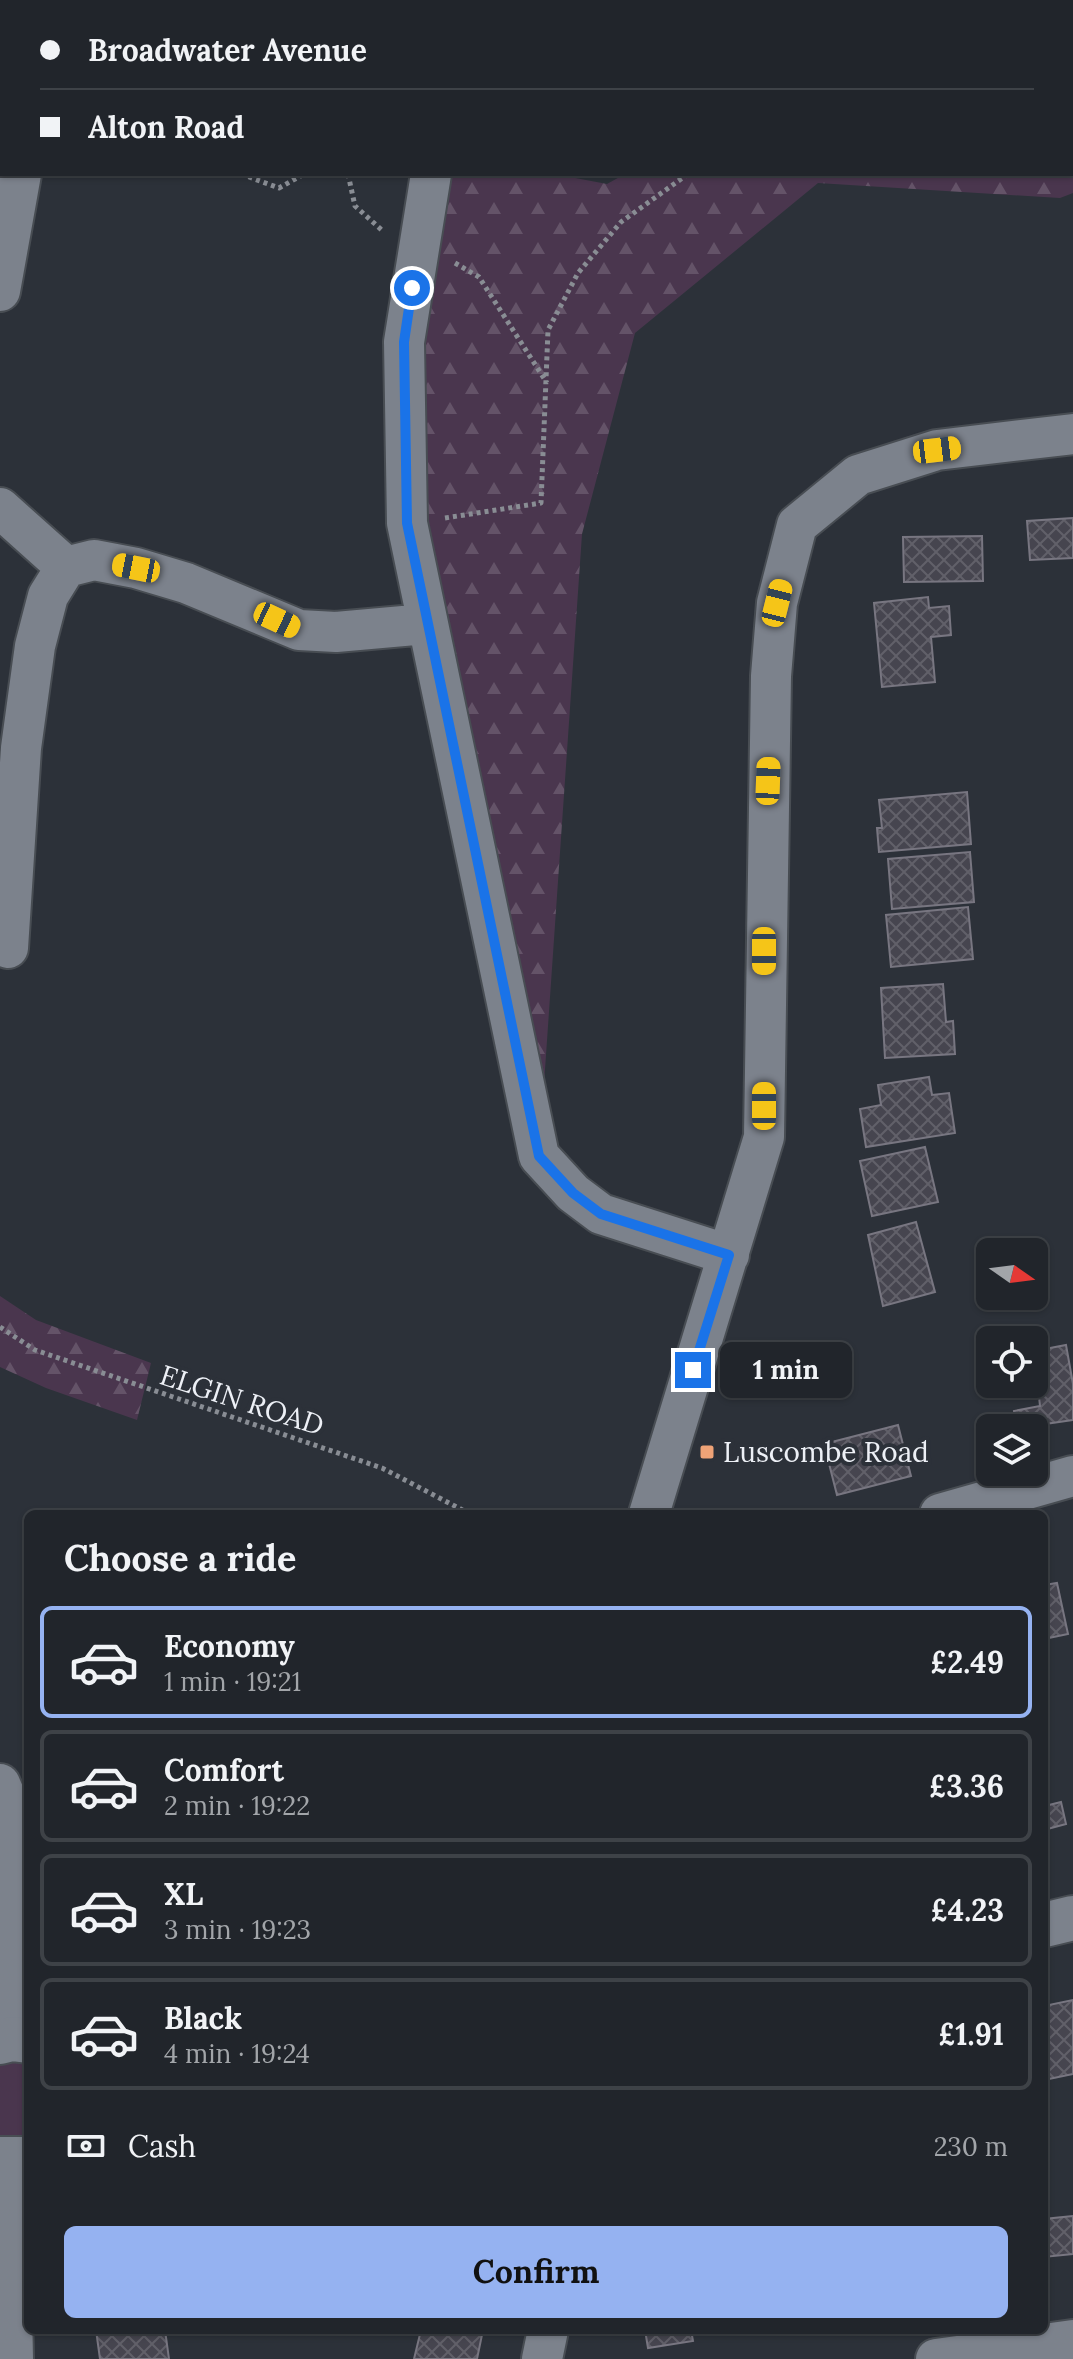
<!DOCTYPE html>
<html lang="en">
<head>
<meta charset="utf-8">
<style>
	body { margin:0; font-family:Lora,serif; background:#2d3137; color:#f1f3f6; height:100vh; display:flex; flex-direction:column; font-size:30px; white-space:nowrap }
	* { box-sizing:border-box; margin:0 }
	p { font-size:26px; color:#a2a5a9 }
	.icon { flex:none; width:44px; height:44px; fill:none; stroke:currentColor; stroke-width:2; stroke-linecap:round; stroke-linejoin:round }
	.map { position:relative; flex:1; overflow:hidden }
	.panel { position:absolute; left:24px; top:1510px; width:1024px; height:824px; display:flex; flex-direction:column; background:#21252b; border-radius:12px; box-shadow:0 2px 6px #0004,0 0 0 2px #3e4247 }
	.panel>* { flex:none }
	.guide { position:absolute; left:0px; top:0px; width:1074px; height:176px; box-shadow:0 2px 6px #0004,0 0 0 2px #3e4247; display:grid; align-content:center; height:176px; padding:0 40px; background:#21252b }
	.needle { width:52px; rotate:104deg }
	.tools { position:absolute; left:976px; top:1238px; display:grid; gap:16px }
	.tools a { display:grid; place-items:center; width:72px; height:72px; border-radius:12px; background:#21252b; box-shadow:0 2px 6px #0004,0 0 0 2px #3e4247; font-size:40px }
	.end { position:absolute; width:36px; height:36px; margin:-18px; border:10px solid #1a73e8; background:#fff; box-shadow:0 0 0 4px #fff }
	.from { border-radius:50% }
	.bubble { position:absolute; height:56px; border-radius:12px; background:#21252b; box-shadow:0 2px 6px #0004,0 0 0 2px #3e4247; font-size:26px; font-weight:800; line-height:56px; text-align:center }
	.car { position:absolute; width:24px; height:48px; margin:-24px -12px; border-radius:10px; box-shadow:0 0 6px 2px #0007; background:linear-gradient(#f5c518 24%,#345 0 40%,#f5c518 0 76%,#345 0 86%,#f5c518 0) }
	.guide b { display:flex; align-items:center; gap:28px; height:76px; font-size:30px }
	.guide b+b { border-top:2px solid #3e4247 }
	.guide i { width:20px; height:20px; background:#f1f3f6 }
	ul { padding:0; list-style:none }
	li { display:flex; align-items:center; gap:24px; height:112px; margin:0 16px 12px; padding:0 24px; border:4px solid #3e4247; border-radius:12px }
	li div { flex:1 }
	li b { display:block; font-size:30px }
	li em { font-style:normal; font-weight:800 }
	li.active { border-color:#95b2f1 }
	li>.icon { width:72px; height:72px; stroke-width:1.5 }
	h2 { padding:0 40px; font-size:36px; line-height:96px }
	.pay { display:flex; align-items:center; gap:20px; height:88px; padding:0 40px; font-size:30px }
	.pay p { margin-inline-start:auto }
	.cta { display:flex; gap:16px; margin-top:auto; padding:16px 40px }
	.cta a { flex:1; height:92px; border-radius:12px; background:#95b2f1; color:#111; font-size:32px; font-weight:800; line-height:92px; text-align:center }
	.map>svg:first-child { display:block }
</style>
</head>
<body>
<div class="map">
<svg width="1073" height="2359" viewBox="0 0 1073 2359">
	<defs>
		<pattern id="forest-firs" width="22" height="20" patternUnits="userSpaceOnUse" patternTransform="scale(2)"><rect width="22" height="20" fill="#4a364e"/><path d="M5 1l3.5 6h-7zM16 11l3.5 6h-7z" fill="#645368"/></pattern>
		<pattern id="building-cross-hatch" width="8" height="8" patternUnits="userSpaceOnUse" patternTransform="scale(2)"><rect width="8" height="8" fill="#46454f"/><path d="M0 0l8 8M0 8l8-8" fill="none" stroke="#616069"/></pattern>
	</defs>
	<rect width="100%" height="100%" fill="#2c3139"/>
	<path fill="#4a364e" d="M28,2041v118h-28v-117z"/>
	<path fill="url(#forest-firs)" d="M1073,83v110l-13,5 -242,-15 -183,150 -53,201 -43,622 -113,-532 -10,-363 15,-87h123l53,10 18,-10h447z
		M0,1296l36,24 115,43 -14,57 -91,-32 -46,-21z"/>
	<path fill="url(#building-cross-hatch)" stroke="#787681" stroke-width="2" d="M1073,518v40l-43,2 -3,-39z
		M982,536l1,45 -79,1 -1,-45z
		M928,597l1,11 20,-2 2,29 -20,2 4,45 -53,5 -8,-84z
		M967,792l4,52 -92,8 -2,-24h5l-3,-28z
		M970,852l4,50 -82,7 -4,-50z
		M968,907l5,52 -82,8 -5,-52z
		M943,984l3,38 7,-1 2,33 -70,4 -4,-70z
		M929,1077l3,18 17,-2 6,40 -89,14 -6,-38 21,-4 -3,-20z
		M925,1147l13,55 -66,14 -12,-55z
		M916,1222l19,70 -52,14 -15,-71z
		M1066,1345l7,39v36l-56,8 -3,-17 26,-5 -6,-55z
		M898,1425l13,51 -74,19 -13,-51z
		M1057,1583l11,51 -24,5v-54z
		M1061,1802l5,22 -22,6v-27l1,3z
		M1073,2000v74l-29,6v-74z
		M1073,2216v38l-29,3v-38z
		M96,2330h69l4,29h-69z
		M421,2330h62l-6,29h-63z
		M645,2330h46l2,11 -45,7z"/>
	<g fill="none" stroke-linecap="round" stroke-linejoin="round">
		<g stroke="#484d53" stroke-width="44">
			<path id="street" d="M57,2l1,-2
				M469,2l1,-2
				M431,174l-27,168 3,181 132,633 34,37 28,21 128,41
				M0,291l21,-117
				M0,508l66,59 28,-7 42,8 50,15 113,47 37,2 90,-8
				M8,948l13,-200 14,-102 13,-50 18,-29
				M649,1514l115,-377 7,-461 6,-73 20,-78 61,-50 79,-25 136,-16
				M940,1514l133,-38
				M0,1784l16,37 -4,218
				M9,2161l4,198
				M542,2359l6,-29
				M936,2359l137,-19"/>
		</g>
		<g stroke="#484d53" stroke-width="48">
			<path id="secondary" d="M1044,1925l29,-7
				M0,2042l12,-3 16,2
				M0,2159h28"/>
		</g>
		<path stroke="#898d94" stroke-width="5" stroke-dasharray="4 4" stroke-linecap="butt" d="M1072,121h1
			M241,174l38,14 25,-14
			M348,174l7,32 29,26
			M455,263l24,14 68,106
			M445,518l96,-15 7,-173 30,-57 43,-51 67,-48
			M0,1327l35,23 347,118 88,46"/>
		<use href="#street" stroke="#7c828c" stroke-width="40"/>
		<use href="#secondary" stroke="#7c828c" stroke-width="44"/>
	</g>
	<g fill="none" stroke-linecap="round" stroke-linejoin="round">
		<path stroke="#1a73e8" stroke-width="10" d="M412,288l-8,54 3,181 132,633 34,37 28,21 128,41 -36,115"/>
	</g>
	<rect fill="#efa377" stroke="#2c3139" stroke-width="3" x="699" y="1444" width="16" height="16" rx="4"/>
	<g text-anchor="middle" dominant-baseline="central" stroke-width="8" stroke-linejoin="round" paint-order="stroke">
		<g font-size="28" fill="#edf0f6" stroke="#2c3139">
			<text transform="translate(242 1400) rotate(18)">ELGIN ROAD</text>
		</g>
		<g font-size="28" fill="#edf0f6" stroke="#2c3139" text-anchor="start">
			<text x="723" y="1452">Luscombe Road</text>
		</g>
	</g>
</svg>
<div class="tools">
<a><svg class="needle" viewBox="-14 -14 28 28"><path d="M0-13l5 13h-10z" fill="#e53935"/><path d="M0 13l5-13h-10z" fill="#a2a5a9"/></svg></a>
<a><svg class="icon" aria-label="locate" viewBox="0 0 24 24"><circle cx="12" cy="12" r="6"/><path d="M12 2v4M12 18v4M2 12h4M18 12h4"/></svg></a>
<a><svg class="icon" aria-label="layers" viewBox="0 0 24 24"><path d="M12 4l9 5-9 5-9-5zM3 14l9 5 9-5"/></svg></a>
</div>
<i class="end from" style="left:412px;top:288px"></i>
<i class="end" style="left:693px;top:1370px"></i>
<div class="bubble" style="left:720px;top:1342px;width:132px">1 min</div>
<i class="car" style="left:937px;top:450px;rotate:83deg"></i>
<i class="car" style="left:136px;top:568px;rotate:281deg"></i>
<i class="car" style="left:777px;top:603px;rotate:14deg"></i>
<i class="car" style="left:277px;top:620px;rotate:115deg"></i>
<i class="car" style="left:768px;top:781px;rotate:2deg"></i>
<i class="car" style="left:764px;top:951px;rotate:180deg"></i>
<i class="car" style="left:764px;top:1106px;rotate:0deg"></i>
<div class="guide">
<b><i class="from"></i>Broadwater Avenue</b>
<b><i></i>Alton Road</b>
</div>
<section class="panel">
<h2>Choose a ride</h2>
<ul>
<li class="active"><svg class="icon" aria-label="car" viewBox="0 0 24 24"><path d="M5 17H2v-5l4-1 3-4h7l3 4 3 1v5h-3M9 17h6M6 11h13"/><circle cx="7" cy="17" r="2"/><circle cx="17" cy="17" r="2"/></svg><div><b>Economy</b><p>1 min · 19:21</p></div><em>£2.49</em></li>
<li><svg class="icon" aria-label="car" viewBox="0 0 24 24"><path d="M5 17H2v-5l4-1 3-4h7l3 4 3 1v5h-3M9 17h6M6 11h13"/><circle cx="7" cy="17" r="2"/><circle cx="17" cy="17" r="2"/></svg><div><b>Comfort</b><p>2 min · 19:22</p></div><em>£3.36</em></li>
<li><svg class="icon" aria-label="car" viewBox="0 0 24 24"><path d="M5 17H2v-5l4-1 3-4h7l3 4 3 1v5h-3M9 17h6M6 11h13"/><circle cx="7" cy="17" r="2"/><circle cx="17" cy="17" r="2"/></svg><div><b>XL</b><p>3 min · 19:23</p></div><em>£4.23</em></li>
<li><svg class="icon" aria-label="car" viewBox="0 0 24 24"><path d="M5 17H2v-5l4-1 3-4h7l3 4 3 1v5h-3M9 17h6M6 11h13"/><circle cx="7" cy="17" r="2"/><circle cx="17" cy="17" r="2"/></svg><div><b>Black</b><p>4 min · 19:24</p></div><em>£1.91</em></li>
</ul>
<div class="pay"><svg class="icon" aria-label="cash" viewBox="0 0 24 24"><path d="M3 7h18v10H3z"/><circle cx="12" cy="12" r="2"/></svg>Cash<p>230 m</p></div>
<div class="cta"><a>Confirm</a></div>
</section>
</div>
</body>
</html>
